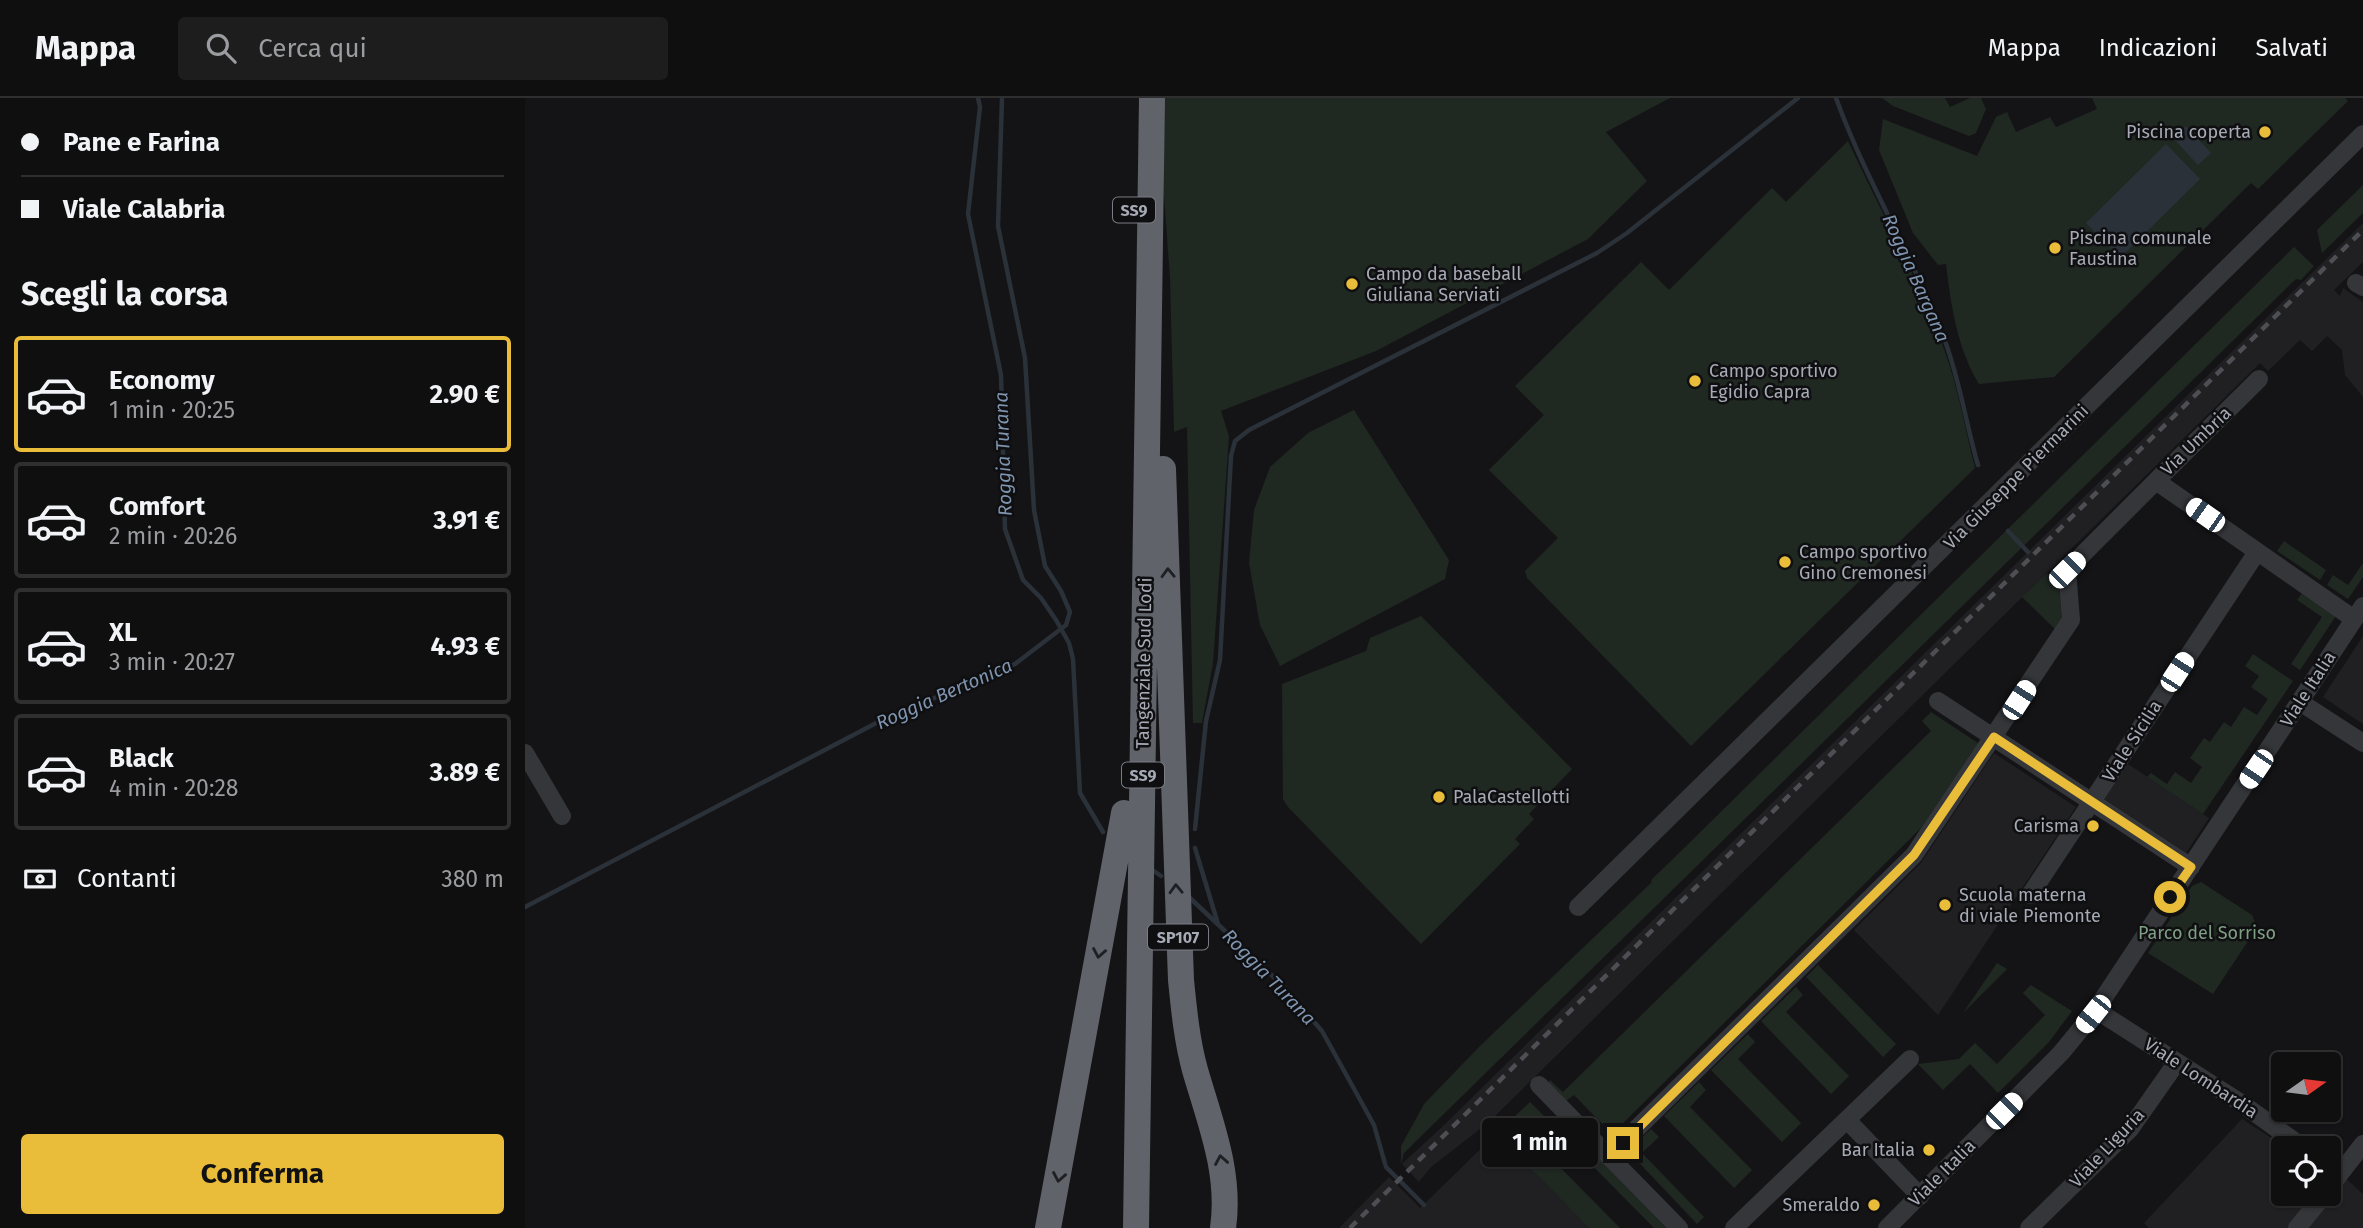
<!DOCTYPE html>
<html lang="it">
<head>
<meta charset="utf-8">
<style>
	body { margin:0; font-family:"Fira Sans",sans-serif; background:#1d1d1e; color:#f1f3f6; height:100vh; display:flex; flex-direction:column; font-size:26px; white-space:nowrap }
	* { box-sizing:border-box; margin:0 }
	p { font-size:23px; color:#9b9c9f }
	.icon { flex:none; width:38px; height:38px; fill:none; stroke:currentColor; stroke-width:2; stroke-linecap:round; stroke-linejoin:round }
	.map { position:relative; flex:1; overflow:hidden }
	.sheet { display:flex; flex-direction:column; background:#0f0f10; width:525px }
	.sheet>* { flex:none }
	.top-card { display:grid; align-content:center; height:154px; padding:0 21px; background:#0f0f10 }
	.needle { width:46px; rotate:76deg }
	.controls { position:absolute; left:1746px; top:954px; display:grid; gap:14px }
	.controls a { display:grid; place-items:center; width:70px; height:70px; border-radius:7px; background:#0f0f10; box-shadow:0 2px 5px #0004,0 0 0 2px #2f2f30; font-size:35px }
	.end { position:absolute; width:32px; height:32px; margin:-16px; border:9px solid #e9bd39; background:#111; box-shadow:0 0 0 4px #111 }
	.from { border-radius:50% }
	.bubble { position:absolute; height:49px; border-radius:7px; background:#0f0f10; box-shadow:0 2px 5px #0004,0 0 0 2px #2f2f30; font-size:23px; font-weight:700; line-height:49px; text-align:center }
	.car { position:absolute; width:21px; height:42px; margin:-21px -10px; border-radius:9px; box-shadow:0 0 5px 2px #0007; background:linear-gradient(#fff 24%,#345 0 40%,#fff 0 76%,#345 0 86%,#fff 0) }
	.top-card b { display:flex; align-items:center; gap:24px; height:66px; font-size:26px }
	.top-card b+b { border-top:2px solid #2f2f30 }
	.top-card i { width:18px; height:18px; background:#f1f3f6 }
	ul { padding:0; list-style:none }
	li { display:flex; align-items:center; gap:21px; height:116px; margin:0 14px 10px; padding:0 7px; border:4px solid #2f2f30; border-radius:7px }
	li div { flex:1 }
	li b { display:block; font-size:26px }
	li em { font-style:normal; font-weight:700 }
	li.selected { border-color:#e9bd39 }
	li>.icon { width:63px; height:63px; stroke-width:1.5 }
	h2 { padding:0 21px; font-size:32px; line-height:84px }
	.pay { display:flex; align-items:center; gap:18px; height:77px; padding:0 21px; font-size:26px }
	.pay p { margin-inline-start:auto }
	.cta { display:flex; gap:14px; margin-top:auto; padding:14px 21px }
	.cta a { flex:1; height:80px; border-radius:7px; background:#e9bd39; color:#111; font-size:28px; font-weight:700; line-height:80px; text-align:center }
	header { display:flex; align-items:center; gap:42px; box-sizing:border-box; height:98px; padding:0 35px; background:#0f0f10; border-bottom:2px solid #2f2f30 }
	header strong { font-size:33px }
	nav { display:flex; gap:38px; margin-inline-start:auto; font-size:24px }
	.search { width:490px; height:63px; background:#1d1d1e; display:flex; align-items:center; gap:18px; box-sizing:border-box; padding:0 24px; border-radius:7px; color:#9b9c9f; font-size:26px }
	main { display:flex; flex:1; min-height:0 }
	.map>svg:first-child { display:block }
</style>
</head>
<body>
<header>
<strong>Mappa</strong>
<div class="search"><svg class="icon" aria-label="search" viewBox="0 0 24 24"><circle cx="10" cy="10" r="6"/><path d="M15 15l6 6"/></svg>Cerca qui</div>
<nav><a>Mappa</a><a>Indicazioni</a><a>Salvati</a></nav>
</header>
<main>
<section class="sheet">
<div class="top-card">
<b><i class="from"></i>Pane e Farina</b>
<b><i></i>Viale Calabria</b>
</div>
<h2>Scegli la corsa</h2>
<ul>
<li class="selected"><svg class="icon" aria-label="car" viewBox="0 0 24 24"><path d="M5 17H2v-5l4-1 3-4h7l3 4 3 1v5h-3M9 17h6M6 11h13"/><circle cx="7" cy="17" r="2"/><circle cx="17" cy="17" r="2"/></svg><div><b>Economy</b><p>1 min · 20:25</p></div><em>2.90 €</em></li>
<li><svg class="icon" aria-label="car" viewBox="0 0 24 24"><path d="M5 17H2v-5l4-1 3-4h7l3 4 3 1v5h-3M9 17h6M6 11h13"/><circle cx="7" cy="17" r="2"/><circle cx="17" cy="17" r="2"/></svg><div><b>Comfort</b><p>2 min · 20:26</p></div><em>3.91 €</em></li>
<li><svg class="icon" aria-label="car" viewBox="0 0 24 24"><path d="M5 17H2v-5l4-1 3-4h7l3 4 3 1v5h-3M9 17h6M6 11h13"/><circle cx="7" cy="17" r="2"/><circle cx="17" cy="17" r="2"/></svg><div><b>XL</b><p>3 min · 20:27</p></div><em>4.93 €</em></li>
<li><svg class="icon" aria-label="car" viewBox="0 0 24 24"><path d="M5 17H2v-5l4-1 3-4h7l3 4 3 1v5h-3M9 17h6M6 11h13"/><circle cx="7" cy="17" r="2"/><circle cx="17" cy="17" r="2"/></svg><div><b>Black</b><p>4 min · 20:28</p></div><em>3.89 €</em></li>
</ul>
<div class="pay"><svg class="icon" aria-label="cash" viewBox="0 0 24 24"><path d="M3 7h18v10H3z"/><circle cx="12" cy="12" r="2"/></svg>Contanti<p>380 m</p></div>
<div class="cta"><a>Conferma</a></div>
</section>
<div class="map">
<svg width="1838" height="1130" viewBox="0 0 1838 1130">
	<rect width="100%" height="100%" fill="#141416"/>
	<path fill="#202023" d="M1838,125v39l-29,28 6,6 3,-8 20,14v95l-18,-22 -3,-25 -15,-14 -15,15 -12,-11 -32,31 -8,-8 -772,760 -57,44 -12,15 -17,-18 42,-39z
		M1838,538v88l-40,-27z
		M1469,655l82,54 -138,208 -84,-85 67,-67z
		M1600,664l84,56 -23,35 -85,-56z
		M1717,1021l45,29h-3v46h45l13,-19 21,19v34h-214l-5,-5z
		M971,1036l93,94h-250l50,-51 31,31z"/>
	<path fill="#202822" d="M639,0h506l-64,34 41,49 -59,58 -212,112 -155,60 8,25 -16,227 -11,60h-9l-6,-296 -13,5 -4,-154 -6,-83z
		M1357,0h63l5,9 20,-9h11l5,11 -10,24 -7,3 -76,-30z
		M1567,0h253l3,3 -90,88 -7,-6 -197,194 -75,7c-22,-36 -28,-79 -33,-120l-8,1 -25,-32 -34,-83 4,-31 94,37 19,-39 11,-5 9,20 34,-15 6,10 41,-18z
		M1323,43c32,69 70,137 96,208 14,38 21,79 31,119l-284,278 -164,-168 -2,-7 33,-33 -69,-68 55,-55 -29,-29 126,-124 28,28 103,-102 14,14z
		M1838,87v28l-41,40 -5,-23z
		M1769,149l20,19 -13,14 -5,-1 -892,874 -3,11v-18l23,-42 56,-58 172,-164 -1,-2 22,-21z
		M829,312l95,150 -4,19 -165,87 -20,-41 -11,-62 5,-53 16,-43 38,-34z
		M1759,443l42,29 -6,10 -43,-29z
		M1838,465v14l-15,22 -21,-14 6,-10 15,10z
		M1522,475l12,12 3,35 -6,10 -34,-33z
		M1777,495l34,23 -36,54 -9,-6 31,-47 -25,-17z
		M896,518l151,153 -43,45 5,5 -19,20 5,5 -99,100 -133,-137 -5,-8 -1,-115 84,-33 4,-13z
		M1728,556l40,27 -90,133 -56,-37 4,-4 16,11 8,-12 16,11 11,-16 -12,-9 14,-20 6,4 14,-20 7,5 13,-20 13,8 11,-16 -17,-12 8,-11 -14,-10z
		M1406,614l47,31 -56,84 -310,307 -38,-39 -8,6 -18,-18 2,-3 13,12 368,-361 -9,-10z
		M1676,784l51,33 4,10 -2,7 -41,62 -65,-41 44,-67z
		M1472,865l10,6 -44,44z
		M1293,867l78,79 -13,13 -77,-80z
		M1506,887l41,26 -23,31 -51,51 -28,-29 -27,26 -25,-26 41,-5 16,-16 22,21 48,-49 -22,-22z
		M1271,889l7,8 -17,17 63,64 -18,18 -70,-73z
		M1223,936l7,8 -17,17 63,64 -19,19 -71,-72z
		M1174,984l7,8 -16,17 62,63 -18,18 -70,-72z
		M1005,1004l36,36 7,-6 93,96h-12l-88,-89 -17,17 71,72h-31l-93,-94z
		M1126,1031l8,8 -17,16 62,64 -7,7 -69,-73z"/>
	<path fill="#2b3139" d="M1661,28l25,27 -13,12 -25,-27z
		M1641,46l34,35 -80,79 -34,-35z"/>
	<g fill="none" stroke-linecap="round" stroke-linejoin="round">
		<path stroke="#2b3139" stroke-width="4.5" d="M453,0l2,9 -12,107 33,161 4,154 18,51 18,18 15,22 13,23 4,16 7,134 23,39
			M1311,0c30,83 78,160 109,243 15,40 21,83 33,124
			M1483,433l20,21
			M670,731l11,-108 14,-61 11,-204 4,-15 14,-11 348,-177 30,-20 171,-135
			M670,750l23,76
			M626,771l10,7
			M665,800l90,85 42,48 52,94 12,42 38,38
			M0,809l357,-187 133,-56 51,-39 4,-13 -9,-21 -16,-25 -11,-56 -9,-152 -27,-132 4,-128"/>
		<path stroke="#35363a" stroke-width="18" d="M1831,185l7,4
			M1734,281l-103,102 198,138
			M1413,603l253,166
			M1775,604l63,41
			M0,655l37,63
			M1505,797l227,-343
			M1053,809l785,-773
			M1571,912l145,93 63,45
			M1014,987l140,143
			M1322,1022l73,76
			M1084,1058l305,-301 157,-235 -4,-50 89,-89
			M1804,1090l34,-44
			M1209,1130l176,-169
			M1362,1130l174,-175 32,-39 270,-408
			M1504,1130l101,-99 47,-67
			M1772,1130l28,-34"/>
		<path stroke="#61636b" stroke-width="26" d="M638,371l18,511c3,30 6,61 14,90 15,52 36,103 28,158
			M523,1130l76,-415
			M611,1130l16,-1130"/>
		<path stroke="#4e4f55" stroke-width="4.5" stroke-dasharray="9 7" stroke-linecap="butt" d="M825,1130l1013,-998"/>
	</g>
	<defs><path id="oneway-chevron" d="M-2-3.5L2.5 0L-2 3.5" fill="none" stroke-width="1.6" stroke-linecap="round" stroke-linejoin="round" transform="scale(1.75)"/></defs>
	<g stroke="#1f2023">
		<use href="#oneway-chevron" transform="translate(643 475) rotate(-92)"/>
		<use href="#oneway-chevron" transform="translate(651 791) rotate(-92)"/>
		<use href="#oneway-chevron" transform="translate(574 855) rotate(100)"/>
		<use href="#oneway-chevron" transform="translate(696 1062) rotate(-100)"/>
		<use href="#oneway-chevron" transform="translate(534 1079) rotate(100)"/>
	</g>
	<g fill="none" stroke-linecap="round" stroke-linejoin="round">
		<path stroke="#e9bd39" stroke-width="9" d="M1098,1045l291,-288 80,-118 197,130 -21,30"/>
	</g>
	<g fill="#e9bd39" stroke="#0f0f11" stroke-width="2.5">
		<circle cx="1740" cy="34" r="7"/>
		<circle cx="1530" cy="150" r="7"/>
		<circle cx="827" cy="186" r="7"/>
		<circle cx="1170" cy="283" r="7"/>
		<circle cx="1260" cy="464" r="7"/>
		<circle cx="914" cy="699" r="7"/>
		<circle cx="1568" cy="728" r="7"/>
		<circle cx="1420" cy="807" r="7"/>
		<circle cx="1404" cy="1052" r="7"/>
		<circle cx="1349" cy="1107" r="7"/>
	</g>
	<g text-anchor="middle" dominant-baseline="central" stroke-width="5" stroke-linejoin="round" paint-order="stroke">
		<g fill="#0f0f11" stroke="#797c84" stroke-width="2">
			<rect x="588" y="99.5" width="42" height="25" rx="5"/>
			<rect x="597" y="664.5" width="42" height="25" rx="5"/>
			<rect x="623" y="826.5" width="60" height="25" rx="5"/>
		</g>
		<g font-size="16" font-weight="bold" fill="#a6aab5">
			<text x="609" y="112">SS9</text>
			<text x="618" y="677">SS9</text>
			<text x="653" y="839">SP107</text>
		</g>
		<g font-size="18" fill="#a6aab5" stroke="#0f0f11" text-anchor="start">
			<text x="1726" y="34" text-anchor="end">Piscina coperta</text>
			<text x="1544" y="140">Piscina comunale<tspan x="1544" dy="21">Faustina</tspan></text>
			<text x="841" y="176">Campo da baseball<tspan x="841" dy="21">Giuliana Serviati</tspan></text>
			<text x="1184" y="273">Campo sportivo<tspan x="1184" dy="21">Egidio Capra</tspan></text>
			<text x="1274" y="454">Campo sportivo<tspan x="1274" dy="21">Gino Cremonesi</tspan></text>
			<text x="928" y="699">PalaCastellotti</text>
			<text x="1554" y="728" text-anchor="end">Carisma</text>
			<text x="1434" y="797">Scuola materna<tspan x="1434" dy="21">di viale Piemonte</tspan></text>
			<text x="1390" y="1052" text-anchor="end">Bar Italia</text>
			<text x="1335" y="1107" text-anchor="end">Smeraldo</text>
		</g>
		<g font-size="18" fill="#a6aab5" stroke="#0f0f11">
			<text transform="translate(1671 343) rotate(-44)">Via Umbria</text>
			<text transform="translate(1491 379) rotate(-45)">Via Giuseppe Piermarini</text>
			<text transform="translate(619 565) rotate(-89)">Tangenziale Sud Lodi</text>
			<text transform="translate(1783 591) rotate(-57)">Viale Italia</text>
			<text transform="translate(1607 643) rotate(-57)">Viale Sicilia</text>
			<text transform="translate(1676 980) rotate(33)">Viale Lombardia</text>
			<text transform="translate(1582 1050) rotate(-47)">Viale Liguria</text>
			<text transform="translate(1417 1075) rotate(-45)">Viale Italia</text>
		</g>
		<g font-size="18" fill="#7e9f83" stroke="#0f0f11">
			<text x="1682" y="835">Parco del Sorriso</text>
		</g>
		<g font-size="19" font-style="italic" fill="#7f94af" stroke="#0f0f11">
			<text transform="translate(1391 180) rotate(66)">Roggia Bargana</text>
			<text transform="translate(478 356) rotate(-92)">Roggia Turana</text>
			<text transform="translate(419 596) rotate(-24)">Roggia Bertonica</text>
			<text transform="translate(744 879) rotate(46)">Roggia Turana</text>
		</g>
	</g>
</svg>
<div class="controls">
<a><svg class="needle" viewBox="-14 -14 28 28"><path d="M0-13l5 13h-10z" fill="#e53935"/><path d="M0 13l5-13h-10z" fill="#9b9c9f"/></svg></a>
<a><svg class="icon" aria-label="locate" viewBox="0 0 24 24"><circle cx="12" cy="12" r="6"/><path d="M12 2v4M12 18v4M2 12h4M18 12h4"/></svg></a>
</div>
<i class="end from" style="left:1645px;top:799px"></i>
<i class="end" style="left:1098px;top:1045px"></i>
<div class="bubble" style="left:957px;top:1020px;width:116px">1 min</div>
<i class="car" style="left:1680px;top:417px;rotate:305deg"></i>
<i class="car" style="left:1542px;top:472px;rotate:45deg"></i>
<i class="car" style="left:1652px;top:574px;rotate:33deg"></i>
<i class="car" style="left:1494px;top:602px;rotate:33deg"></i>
<i class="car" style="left:1731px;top:671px;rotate:214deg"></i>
<i class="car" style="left:1568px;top:916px;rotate:219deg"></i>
<i class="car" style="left:1479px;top:1013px;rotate:45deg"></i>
</div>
</main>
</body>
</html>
